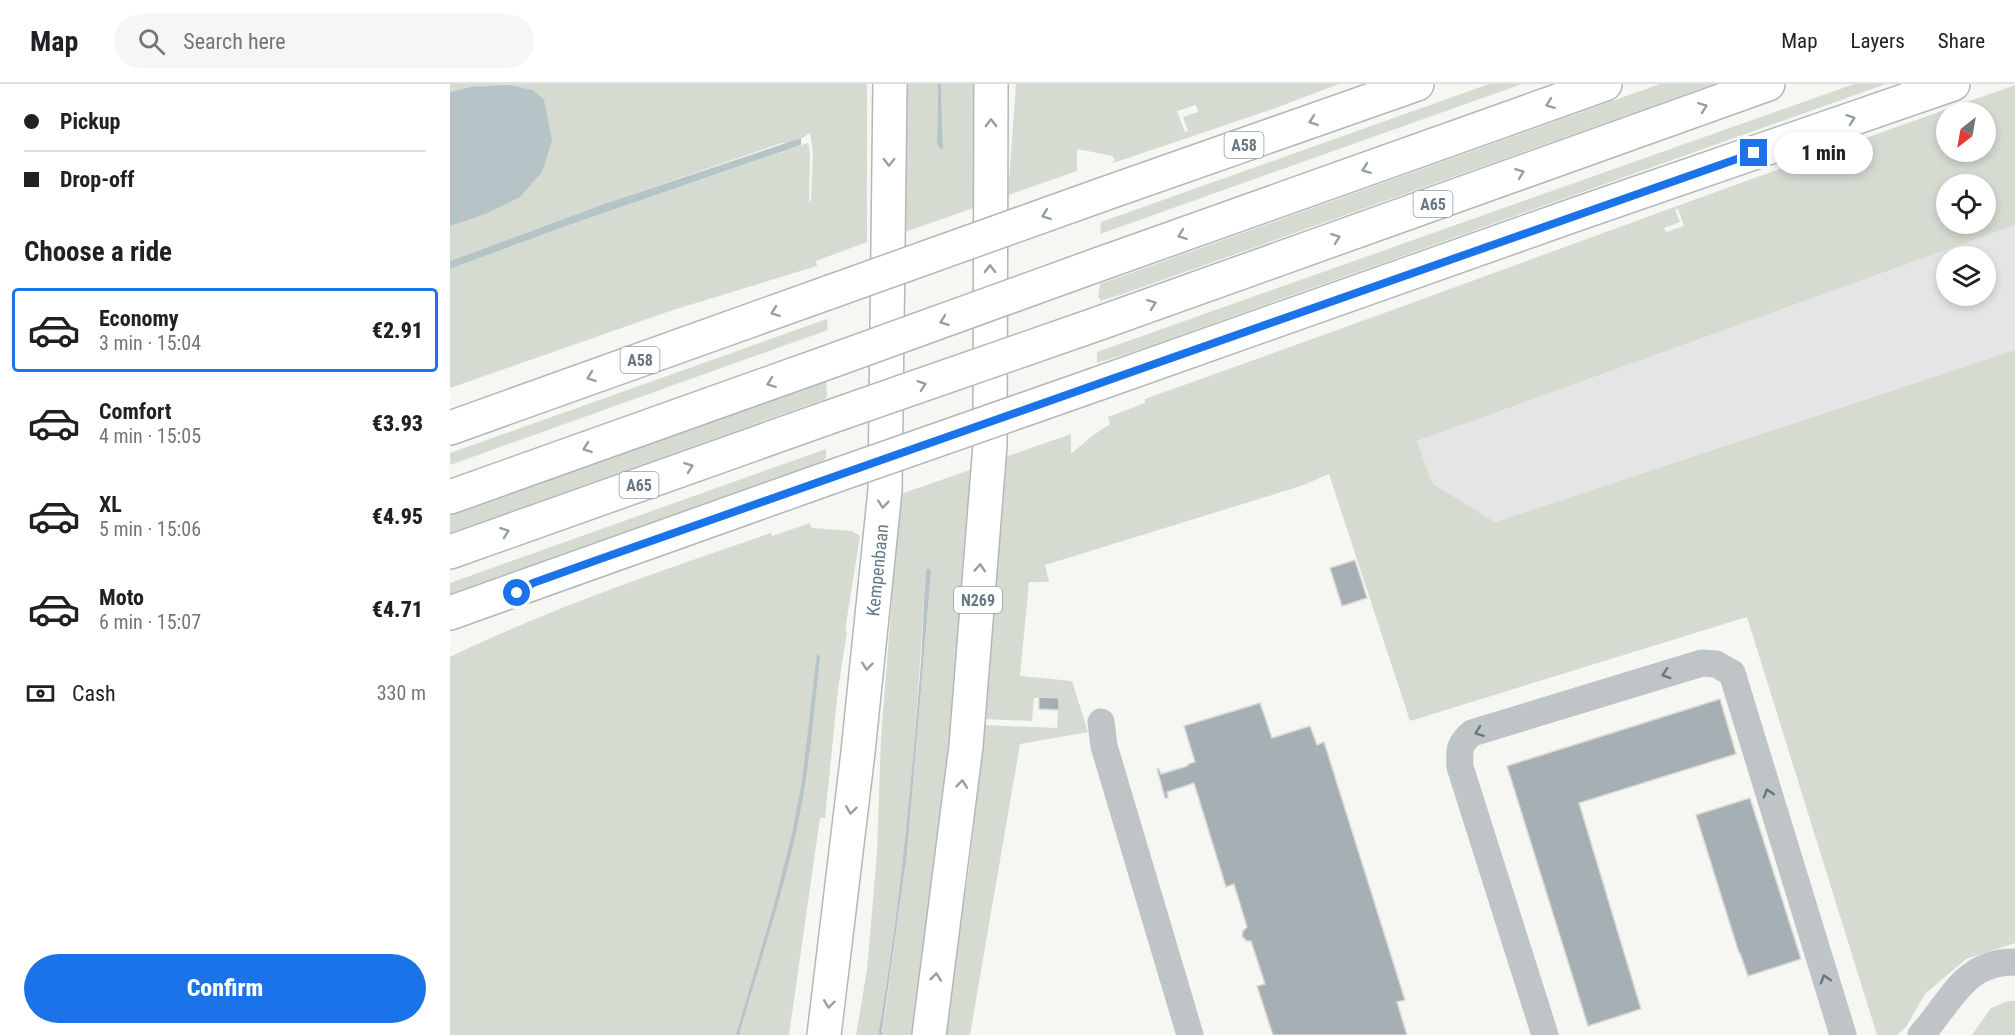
<!DOCTYPE html>
<html lang="en">
<head>
<meta charset="utf-8">
<style>
	body { margin:0; font-family:"Roboto Condensed",sans-serif; background:#f6f6f6; color:#202124; height:100vh; display:flex; flex-direction:column; font-size:22px; white-space:nowrap }
	* { box-sizing:border-box; margin:0 }
	p { font-size:20px; color:#757577 }
	.icon { flex:none; width:33px; height:33px; fill:none; stroke:currentColor; stroke-width:2; stroke-linecap:round; stroke-linejoin:round }
	.map { position:relative; flex:1; overflow:hidden }
	.sheet { display:flex; flex-direction:column; background:#fff; width:450px }
	.sheet>* { flex:none }
	.banner { display:grid; align-content:center; height:132px; padding:0 24px; background:#fff }
	.needle { width:39px; rotate:211deg }
	.fabs { position:absolute; left:1486px; top:18px; display:grid; gap:12px }
	.fabs a { display:grid; place-items:center; width:60px; height:60px; border-radius:50%; background:#fff; box-shadow:0 3px 9px #0003; font-size:30px }
	.end { position:absolute; width:27px; height:27px; margin:-14px; border:8px solid #1a73e8; background:#fff; box-shadow:0 0 0 3px #fff }
	.from { border-radius:50% }
	.bubble { position:absolute; height:42px; border-radius:21px; background:#fff; box-shadow:0 3px 9px #0003; font-size:20px; font-weight:800; line-height:42px; text-align:center }
	.banner b { display:flex; align-items:center; gap:21px; height:57px; font-size:22px }
	.banner b+b { border-top:2px solid #e0e0e0 }
	.banner i { width:15px; height:15px; background:#202124 }
	ul { padding:0; list-style:none }
	li { display:flex; align-items:center; gap:18px; height:84px; margin:0 12px 9px; padding:0 12px; border:3px solid transparent; border-radius:6px }
	li div { flex:1 }
	li b { display:block; font-size:22px }
	li em { font-style:normal; font-weight:800 }
	li.active { border-color:#1a73e8 }
	li>.icon { width:54px; height:54px; stroke-width:1.5 }
	h2 { padding:0 24px; font-size:27px; line-height:72px }
	.pay { display:flex; align-items:center; gap:15px; height:66px; padding:0 24px; font-size:22px }
	.pay p { margin-inline-start:auto }
	.button { display:flex; gap:12px; margin-top:auto; padding:12px 24px }
	.button a { flex:1; height:69px; border-radius:36px; background:#1a73e8; color:#fff; font-size:24px; font-weight:800; line-height:69px; text-align:center }
	header { display:flex; align-items:center; gap:36px; box-sizing:border-box; height:84px; padding:0 30px; background:#fff; border-bottom:2px solid #e0e0e0 }
	header strong { font-size:28px }
	nav { display:flex; gap:33px; margin-inline-start:auto; font-size:21px }
	.search { width:420px; height:54px; background:#f6f6f6; display:flex; align-items:center; gap:15px; box-sizing:border-box; padding:0 21px; border-radius:33px; color:#757577; font-size:22px }
	main { display:flex; flex:1; min-height:0 }
	.map>svg:first-child { display:block }
</style>
</head>
<body>
<header>
<strong>Map</strong>
<div class="search"><svg class="icon" aria-label="search" viewBox="0 0 24 24"><circle cx="10" cy="10" r="6"/><path d="M15 15l6 6"/></svg>Search here</div>
<nav><a>Map</a><a>Layers</a><a>Share</a></nav>
</header>
<main>
<section class="sheet">
<div class="banner">
<b><i class="from"></i>Pickup</b>
<b><i></i>Drop-off</b>
</div>
<h2>Choose a ride</h2>
<ul>
<li class="active"><svg class="icon" aria-label="car" viewBox="0 0 24 24"><path d="M5 17H2v-5l4-1 3-4h7l3 4 3 1v5h-3M9 17h6M6 11h13"/><circle cx="7" cy="17" r="2"/><circle cx="17" cy="17" r="2"/></svg><div><b>Economy</b><p>3 min · 15:04</p></div><em>€2.91</em></li>
<li><svg class="icon" aria-label="car" viewBox="0 0 24 24"><path d="M5 17H2v-5l4-1 3-4h7l3 4 3 1v5h-3M9 17h6M6 11h13"/><circle cx="7" cy="17" r="2"/><circle cx="17" cy="17" r="2"/></svg><div><b>Comfort</b><p>4 min · 15:05</p></div><em>€3.93</em></li>
<li><svg class="icon" aria-label="car" viewBox="0 0 24 24"><path d="M5 17H2v-5l4-1 3-4h7l3 4 3 1v5h-3M9 17h6M6 11h13"/><circle cx="7" cy="17" r="2"/><circle cx="17" cy="17" r="2"/></svg><div><b>XL</b><p>5 min · 15:06</p></div><em>€4.95</em></li>
<li><svg class="icon" aria-label="car" viewBox="0 0 24 24"><path d="M5 17H2v-5l4-1 3-4h7l3 4 3 1v5h-3M9 17h6M6 11h13"/><circle cx="7" cy="17" r="2"/><circle cx="17" cy="17" r="2"/></svg><div><b>Moto</b><p>6 min · 15:07</p></div><em>€4.71</em></li>
</ul>
<div class="pay"><svg class="icon" aria-label="cash" viewBox="0 0 24 24"><path d="M3 7h18v10H3z"/><circle cx="12" cy="12" r="2"/></svg>Cash<p>330 m</p></div>
<div class="button"><a>Confirm</a></div>
</section>
<div class="map">
<svg width="1565" height="951" viewBox="0 0 1565 951">
	<rect width="100%" height="100%" fill="#f6f6f3"/>
	<path fill="#e4e5e4" fill-rule="evenodd" d="M1565,141v125l-520,172 -63,-39 -15,-42zM1497,172h39v40h-39z"/>
	<path fill="#d6dbd2" fill-rule="evenodd" d="M0,0h417v158l-51,19 1,5 -147,45 -220,77v-119l119,-44 239,-82 2,10 -1,47 2,2 2,-49 -3,-20 -16,10h-12l-178,61 -154,57v-35l36,-12 33,-16 14,-108c-30,-6 -54,-5 -83,2z
		M456,0h32l-1,59 6,4 -2,-63h35v123l-71,25z
		M566,0h323l-72,27 -148,50 -7,2 3,-3 -1,-2 -6,2 5,-2v-2l-36,-7v22l-69,24zM746,21l2,7 -15,5 5,14 -3,1 -8,-21z
		M1039,0h33l-422,150 1,-12z
		M1210,0h55l-592,210 -23,7v-3h-2l2,-14z
		M1404,0h32l-745,265 -44,14v-11z
		M1565,1v140l-598,216 15,42 63,39 520,-172v593l-49,16 -41,35 -19,33 -9,8h-20l-130,-418 -337,104 -81,-247 -28,12 -256,79 4,17h-20l-9,94 52,5 16,51 -68,12 -50,291h-26l25,-166 16,-144 72,3 1,-18h1l1,-12h-26l-2,23 -46,-2 16,-261 69,-24v20l21,-18 18,-12 -2,-7 37,-14v-4c290,-103 579,-212 870,-314zM1497,28h39v40h-39zM1497,100h39v40h-39zM1228,125l6,17 -18,6 -2,-4 16,-6 -5,-12z
		M377,235l1,11 -378,135v-12z
		M376,297l1,15 -2,3 -375,134v-19z
		M376,365v9l-5,4 -19,8 -352,125v-12z
		M520,386c-10,189 -27,378 -58,565h-30l25,-181 24,-282 -6,7c-8,153 -21,305 -47,456h-22l11,-65 10,-118 4,-114 10,-127 7,-116z
		M360,439l2,5 40,3 8,5 -15,95 2,1 -9,57 -13,129h-5l-31,217h-339v-378c103,-50 212,-87 321,-124l1,3z
		M1558,917h7v34h-43l19,-27z"/>
	<path fill="#b6c4c7" d="M488,0h3l2,64 -3,1 -3,-6z
		M59,1l24,5 11,10 8,41 -10,31 -23,26 -33,16 -36,12v-134l21,-5z
		M351,54v7l-232,80 -119,44v-8l154,-57z
		M478,484l3,4 -24,282 -25,177v4h-4c21,-119 32,-239 42,-360 3,-35 3,-70 6,-105z
		M367,570l3,2c-6,57 -11,116 -23,172 -15,70 -39,138 -58,207h-3l38,-130 18,-71 10,-53z"/>
	<path fill="#a6afb4" stroke="#d8d8d5" stroke-width="1.5" d="M905,476l12,38 -25,8 -12,-38z
		M589,613l20,1v12l-20,-1z
		M1270,615l16,55 -157,49 62,206 -53,17 -81,-260z
		M810,619l12,35 38,-12 7,19 7,-3 81,258 -8,2 10,33h-134l-16,-49 8,-2 -14,-43h-4l-5,-5 1,-5 4,-4 -13,-43 -8,3 -32,-104 -27,9 1,6h-3l-8,-29h2l2,5 27,-8v-2l7,-2 -11,-36z
		M1300,714l51,161 -53,17 -8,-23h-1l-43,-138z"/>
	<g fill="none" stroke-linecap="round" stroke-linejoin="round">
		<g stroke="#b3b7ba" stroke-width="36">
			<g id="highway">
				<path d="M651,111l316,-111"/>
				<path d="M647,181l508,-181"/>
				<path d="M647,240l671,-240"/>
				<path d="M647,300l480,-170 376,-130"/>
				<path d="M0,344l380,-136"/>
				<path d="M0,413l376,-134"/>
				<path d="M0,468l377,-134"/>
				<path d="M0,529l373,-133"/>
				<path id="s1" d="M374,951l34,-283 27,-262 5,-406"/>
				<path d="M479,951l37,-289 24,-301 1,-361"/>
			</g>
		</g>
		<path stroke="#bfc4c7" stroke-width="27" d="M651,638l3,24 86,289
			M1095,951l-85,-268c-1,-17 -1,-23 12,-34l230,-70 14,1 16,9 111,362
			M1471,951c30,-33 43,-74 94,-73"/>
		<use href="#highway" stroke="#fff" stroke-width="33"/>
		<g stroke="#b3b7ba" stroke-width="36" stroke-linecap="butt">
			<path id="highway-bridge" d="M380,208l271,-97
				M376,279l271,-98
				M377,334l270,-94
				M373,396l274,-96"/>
		</g>
		<use href="#highway-bridge" stroke="#fff" stroke-width="33"/>
	</g>
	<defs><path id="oneway-chevron" d="M-2-3.5L2.5 0L-2 3.5" fill="none" stroke-width="1.6" stroke-linecap="round" stroke-linejoin="round" transform="scale(1.5)"/></defs>
	<g stroke="#93a0a9">
		<use href="#oneway-chevron" transform="translate(1100 20) rotate(160)"/>
		<use href="#oneway-chevron" transform="translate(1253 23) rotate(-20)"/>
		<use href="#oneway-chevron" transform="translate(1401 35) rotate(-19)"/>
		<use href="#oneway-chevron" transform="translate(863 37) rotate(161)"/>
		<use href="#oneway-chevron" transform="translate(541 39) rotate(-90)"/>
		<use href="#oneway-chevron" transform="translate(439 78) rotate(91)"/>
		<use href="#oneway-chevron" transform="translate(916 85) rotate(160)"/>
		<use href="#oneway-chevron" transform="translate(1070 89) rotate(-20)"/>
		<use href="#oneway-chevron" transform="translate(596 131) rotate(160)"/>
		<use href="#oneway-chevron" transform="translate(732 151) rotate(160)"/>
		<use href="#oneway-chevron" transform="translate(886 154) rotate(-20)"/>
		<use href="#oneway-chevron" transform="translate(540 185) rotate(-90)"/>
		<use href="#oneway-chevron" transform="translate(702 220) rotate(-20)"/>
		<use href="#oneway-chevron" transform="translate(325 228) rotate(160)"/>
		<use href="#oneway-chevron" transform="translate(494 237) rotate(160)"/>
		<use href="#oneway-chevron" transform="translate(141 293) rotate(160)"/>
		<use href="#oneway-chevron" transform="translate(321 299) rotate(160)"/>
		<use href="#oneway-chevron" transform="translate(472 301) rotate(-19)"/>
		<use href="#oneway-chevron" transform="translate(137 364) rotate(160)"/>
		<use href="#oneway-chevron" transform="translate(239 383) rotate(-20)"/>
		<use href="#oneway-chevron" transform="translate(433 420) rotate(96)"/>
		<use href="#oneway-chevron" transform="translate(55 448) rotate(-20)"/>
		<use href="#oneway-chevron" transform="translate(530 484) rotate(-86)"/>
		<use href="#oneway-chevron" transform="translate(417 582) rotate(96)"/>
		<use href="#oneway-chevron" transform="translate(512 700) rotate(-83)"/>
		<use href="#oneway-chevron" transform="translate(401 726) rotate(97)"/>
		<use href="#oneway-chevron" transform="translate(486 893) rotate(-83)"/>
		<use href="#oneway-chevron" transform="translate(379 920) rotate(97)"/>
	</g>
	<g stroke="#657884">
		<use href="#oneway-chevron" transform="translate(1216 590) rotate(163)"/>
		<use href="#oneway-chevron" transform="translate(1029 648) rotate(160)"/>
		<use href="#oneway-chevron" transform="translate(1318 709) rotate(-107)"/>
		<use href="#oneway-chevron" transform="translate(1375 895) rotate(-107)"/>
	</g>
	<g fill="none" stroke-linecap="round" stroke-linejoin="round">
		<path stroke="#1a73e8" stroke-width="8" d="M67,509l16,-10 67,-24 1154,-406"/>
	</g>
	<g text-anchor="middle" dominant-baseline="central" stroke-width="6" stroke-linejoin="round" paint-order="stroke">
		<g fill="#fff" stroke="#93a0a9" stroke-width="1.5">
			<rect x="774.5" y="48" width="39" height="26" rx="4.5"/>
			<rect x="963.5" y="107" width="39" height="26" rx="4.5"/>
			<rect x="170.5" y="263" width="39" height="26" rx="4.5"/>
			<rect x="169.5" y="388" width="39" height="26" rx="4.5"/>
			<rect x="504" y="503" width="48" height="26" rx="4.5"/>
		</g>
		<g font-size="16" font-weight="bold" fill="#657884">
			<text x="794" y="61">A58</text>
			<text x="983" y="120">A65</text>
			<text x="190" y="276">A58</text>
			<text x="189" y="401">A65</text>
			<text x="528" y="516">N269</text>
		</g>
		<g font-size="18" fill="#657884" stroke="#fff">
			<text stroke="none"><textPath href="#s1" startOffset="468">Kempenbaan</textPath></text>
		</g>
	</g>
</svg>
<div class="fabs">
<a><svg class="needle" viewBox="-14 -14 28 28"><path d="M0-13l5 13h-10z" fill="#e53935"/><path d="M0 13l5-13h-10z" fill="#757577"/></svg></a>
<a><svg class="icon" aria-label="locate" viewBox="0 0 24 24"><circle cx="12" cy="12" r="6"/><path d="M12 2v4M12 18v4M2 12h4M18 12h4"/></svg></a>
<a><svg class="icon" aria-label="layers" viewBox="0 0 24 24"><path d="M12 4l9 5-9 5-9-5zM3 14l9 5 9-5"/></svg></a>
</div>
<i class="end from" style="left:67px;top:509px"></i>
<i class="end" style="left:1304px;top:69px"></i>
<div class="bubble" style="left:1324px;top:48px;width:99px">1 min</div>
</div>
</main>
</body>
</html>
